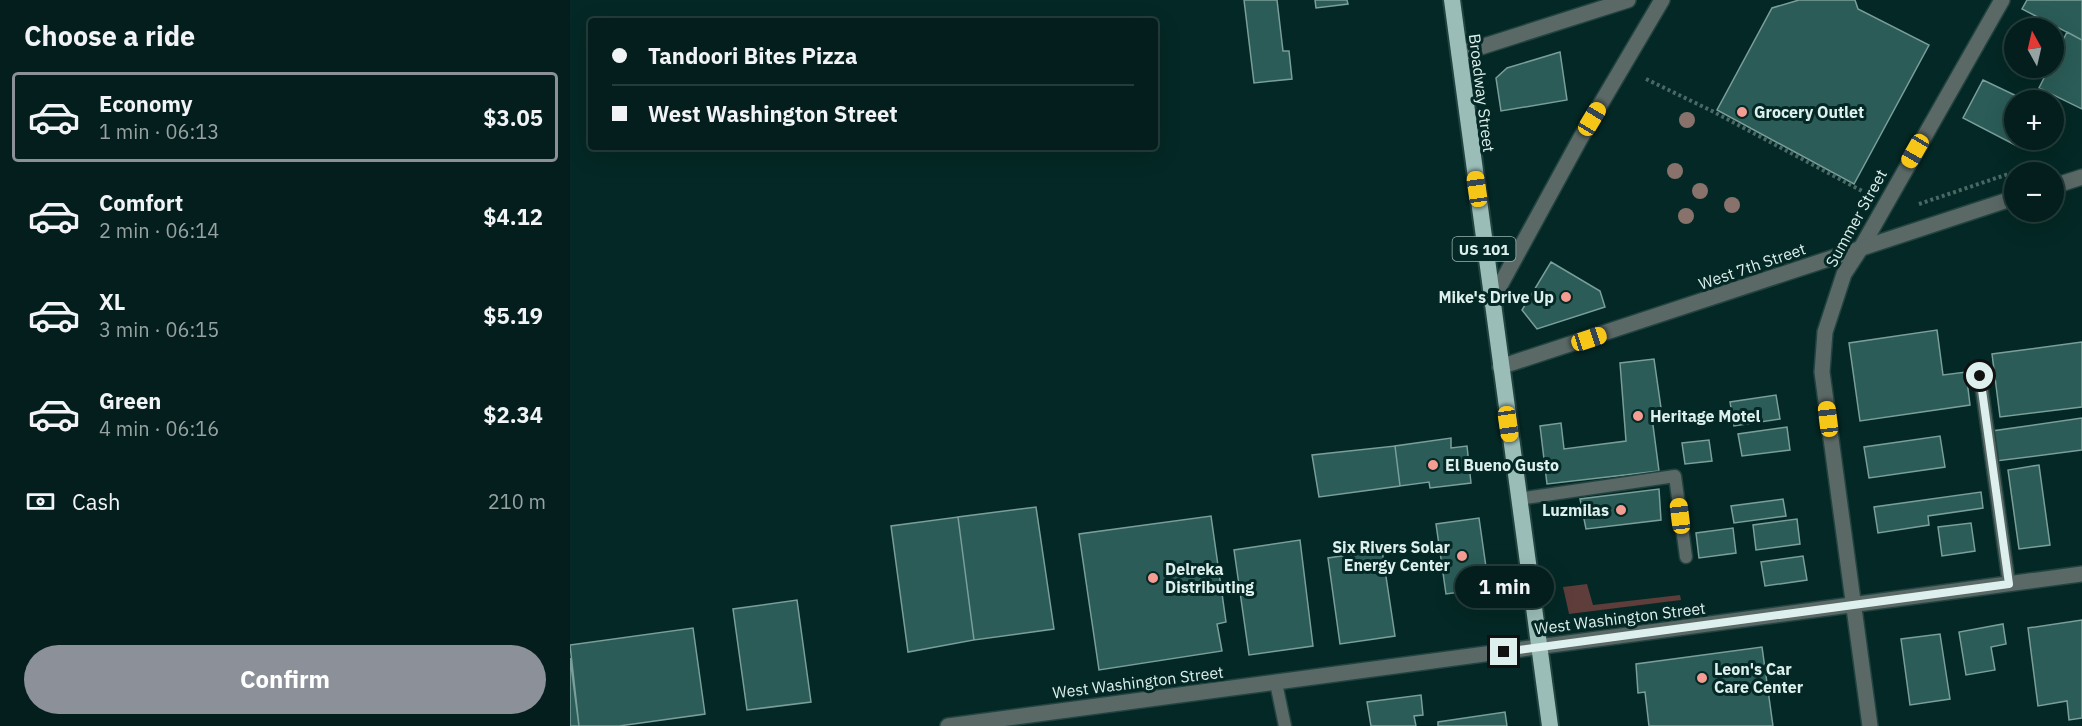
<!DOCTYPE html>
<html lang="en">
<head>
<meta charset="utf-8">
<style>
	body { margin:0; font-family:"IBM Plex Sans",sans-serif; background:#0d2725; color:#f1f3f6; height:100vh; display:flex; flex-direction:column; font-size:22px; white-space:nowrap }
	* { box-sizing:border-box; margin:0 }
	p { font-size:20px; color:#97a2a3 }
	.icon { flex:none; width:33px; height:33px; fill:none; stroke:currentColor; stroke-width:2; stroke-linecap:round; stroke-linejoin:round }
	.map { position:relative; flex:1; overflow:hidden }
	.panel { display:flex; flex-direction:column; background:#031e1c; width:570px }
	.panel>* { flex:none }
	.guide { position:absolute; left:18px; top:18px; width:570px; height:132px; border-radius:6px; box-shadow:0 6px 24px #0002,0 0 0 2px #243c3b; display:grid; align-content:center; height:132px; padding:0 24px; background:#031e1c }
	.needle { width:39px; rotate:352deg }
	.buttons { position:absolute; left:1434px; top:18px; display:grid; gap:12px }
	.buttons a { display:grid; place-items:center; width:60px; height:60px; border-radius:50%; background:#031e1c; box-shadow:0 6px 24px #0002,0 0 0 2px #243c3b; font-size:30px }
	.end { position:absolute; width:27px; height:27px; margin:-14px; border:8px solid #ddf0ed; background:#111; box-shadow:0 0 0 3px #111 }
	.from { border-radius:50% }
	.bubble { position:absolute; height:42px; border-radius:21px; background:#031e1c; box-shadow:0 6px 24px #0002,0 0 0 2px #243c3b; font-size:20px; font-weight:700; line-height:42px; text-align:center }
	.car { position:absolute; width:18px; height:36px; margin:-18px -9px; border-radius:8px; box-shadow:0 0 4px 2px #0007; background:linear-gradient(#f5c518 24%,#345 0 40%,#f5c518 0 76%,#345 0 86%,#f5c518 0) }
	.guide b { display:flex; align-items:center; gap:21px; height:57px; font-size:22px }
	.guide b+b { border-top:2px solid #243c3b }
	.guide i { width:15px; height:15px; background:#f1f3f6 }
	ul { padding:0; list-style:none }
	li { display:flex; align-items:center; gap:18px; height:90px; margin:0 12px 9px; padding:0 12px; border:3px solid transparent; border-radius:6px }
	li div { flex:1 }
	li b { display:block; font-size:22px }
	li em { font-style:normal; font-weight:700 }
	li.selected { border-color:#8c9099 }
	li>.icon { width:54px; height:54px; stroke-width:1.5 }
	h2 { padding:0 24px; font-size:27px; line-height:72px }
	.pay { display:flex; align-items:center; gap:15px; height:66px; padding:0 24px; font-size:22px }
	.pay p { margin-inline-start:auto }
	.action { display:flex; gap:12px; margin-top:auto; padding:12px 24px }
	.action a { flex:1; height:69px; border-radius:36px; background:#8c9099; color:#fff; font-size:24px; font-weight:700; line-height:69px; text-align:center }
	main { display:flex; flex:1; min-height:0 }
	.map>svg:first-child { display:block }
</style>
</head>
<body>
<main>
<section class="panel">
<h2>Choose a ride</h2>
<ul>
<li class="selected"><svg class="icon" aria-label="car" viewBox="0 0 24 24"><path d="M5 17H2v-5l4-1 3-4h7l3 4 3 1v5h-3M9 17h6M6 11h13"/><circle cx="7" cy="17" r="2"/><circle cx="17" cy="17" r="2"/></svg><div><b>Economy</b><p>1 min · 06:13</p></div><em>$3.05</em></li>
<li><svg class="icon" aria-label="car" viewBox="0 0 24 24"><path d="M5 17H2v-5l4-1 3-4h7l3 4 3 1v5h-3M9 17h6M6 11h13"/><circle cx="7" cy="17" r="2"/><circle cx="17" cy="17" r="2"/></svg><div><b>Comfort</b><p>2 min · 06:14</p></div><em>$4.12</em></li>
<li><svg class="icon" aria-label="car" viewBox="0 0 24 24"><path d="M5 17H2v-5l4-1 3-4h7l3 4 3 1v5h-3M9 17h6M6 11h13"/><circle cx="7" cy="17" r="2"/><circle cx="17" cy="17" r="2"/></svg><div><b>XL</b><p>3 min · 06:15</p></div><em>$5.19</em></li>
<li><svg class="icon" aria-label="car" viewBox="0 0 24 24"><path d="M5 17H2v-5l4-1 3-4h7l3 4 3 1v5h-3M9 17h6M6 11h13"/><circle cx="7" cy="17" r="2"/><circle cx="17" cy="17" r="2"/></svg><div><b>Green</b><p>4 min · 06:16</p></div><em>$2.34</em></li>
</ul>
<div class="pay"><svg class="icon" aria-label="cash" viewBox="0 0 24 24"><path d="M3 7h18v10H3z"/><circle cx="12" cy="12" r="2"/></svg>Cash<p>210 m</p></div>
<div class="action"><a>Confirm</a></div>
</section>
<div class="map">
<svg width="1512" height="726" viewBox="0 0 1512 726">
	<rect width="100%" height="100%" fill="#042825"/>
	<path fill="#5e3d3a" d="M1017,584l6,21 87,-10 1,5 -112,14 -6,-27z"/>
	<path fill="#2b5c57" stroke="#7a9e9a" stroke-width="1.5" d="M674,0h33l6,51h6l3,28 -38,4z
		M745,0h32l1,4 -32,4z
		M1229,0h56l3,9 71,36 -75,139 -137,-74 55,-102z
		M1457,0h55v40l-60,-31z
		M1497,32l15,8v69l-43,-21 10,-20h5v-9z
		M990,52l7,48 -66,11 -5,-33 11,-10z
		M1413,80l42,20h-11v40h9l-4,7 -56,-29z
		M981,262l49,29 5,16 -68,22 -15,-19z
		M1367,330l6,45 23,-3 4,33 -110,16 -11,-78z
		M1512,342v65l-82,10 -8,-63z
		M1084,359l7,49 -10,2 8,61 -112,13 -7,-58 21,-3 3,26 62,-8 -6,-78z
		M1206,395l4,24 -46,7 -4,-24z
		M1512,418v32l-86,11 -4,-30z
		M1217,427l3,23 -48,6 -4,-22z
		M1370,436l5,31 -76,11 -5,-31z
		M881,438v10l16,-2 4,37 -41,5 -1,-6 -29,4 -5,-40z
		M1139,440l3,21 -27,3 -3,-21z
		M825,446l5,40 -81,11 -7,-42z
		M1469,465l11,80 -31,4 -11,-79z
		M1089,489l2,31 -75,9 -6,-30z
		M1411,492l2,16 -55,8 1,9 -51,8 -4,-26z
		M1213,499l3,17 -52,7 -3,-17z
		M466,507l18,122 -80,11 -16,-123z
		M641,516l15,106 -9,2 5,27 -123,19 -20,-136z
		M388,517l16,123 -66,12 -17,-126z
		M909,518l10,70 -43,6 -10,-70z
		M1227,519l3,25 -44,6 -3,-25z
		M1401,523l4,28 -33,5 -4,-29z
		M1163,528l3,25 -37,5 -3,-25z
		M730,540l13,106 -64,9 -15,-105z
		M812,550l13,86 -55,8 -12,-86z
		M1233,556l4,24 -42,6 -4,-24z
		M227,600l14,102 -64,8 -14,-101z
		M1512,620v98l-13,2 -2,-19 -29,5 -10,-78z
		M1433,624l3,20 -15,3 4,23 -29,5 -7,-43z
		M123,628l12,86 -86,12h-40l-9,-81z
		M1370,634l10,65 -40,6 -9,-66z
		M1192,647l11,79h-124l-4,-34 -7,1 -2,-29z
		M0,658l9,68h-9z
		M851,695l2,20 -9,1 2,10h-45l-4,-24z
		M935,712l2,14h-69v-4z"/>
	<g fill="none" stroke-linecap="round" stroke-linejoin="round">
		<g stroke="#224441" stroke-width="15">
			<path id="service" d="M1410,376l29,208
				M948,499l157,-23 11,81
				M706,683l9,43"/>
		</g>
		<g stroke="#224441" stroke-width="18">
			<path id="minor" d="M921,302l89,-163 82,-139
				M378,726l1134,-152
				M1300,726l-48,-354 3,-40 19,-58 17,-26 141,-248"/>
		</g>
		<g stroke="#224441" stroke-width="18">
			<path id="tertiary" d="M889,54l169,-54
				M1484,186l28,-9
				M930,367l514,-169"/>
		</g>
		<g stroke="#224441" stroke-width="20">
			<path id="trunk" d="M882,0l98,726"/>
		</g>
		<path stroke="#4a6966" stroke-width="4" stroke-dasharray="3 3" stroke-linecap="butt" d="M1076,79l66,32 152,81
			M1349,204l125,-42"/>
		<use href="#service" stroke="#5a6866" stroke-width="12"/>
		<use href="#minor" stroke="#5a6866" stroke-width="15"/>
		<use href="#tertiary" stroke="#5a6866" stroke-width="15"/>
		<use href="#trunk" stroke="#9bbdb8" stroke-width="16"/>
	</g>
	<g fill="#89726c">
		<circle cx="1117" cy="120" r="8"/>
		<circle cx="1105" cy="171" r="8"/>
		<circle cx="1130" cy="191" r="8"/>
		<circle cx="1162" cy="205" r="8"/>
		<circle cx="1116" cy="216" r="8"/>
	</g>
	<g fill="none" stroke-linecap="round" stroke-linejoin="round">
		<path stroke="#ddf0ed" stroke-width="8" d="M934,652l505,-68 -29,-208"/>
	</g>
	<g fill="#f59c93" stroke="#042825" stroke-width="2">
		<circle cx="1172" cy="112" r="6"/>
		<circle cx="996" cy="297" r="6"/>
		<circle cx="1068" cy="416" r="6"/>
		<circle cx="863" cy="465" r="6"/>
		<circle cx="1051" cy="510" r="6"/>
		<circle cx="892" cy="556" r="6"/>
		<circle cx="583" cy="578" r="6"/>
		<circle cx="1132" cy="678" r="6"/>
	</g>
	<g text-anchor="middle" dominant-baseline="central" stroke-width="6" stroke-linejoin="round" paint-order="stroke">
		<rect fill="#042825" stroke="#9cb4b1" stroke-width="1.5" x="882.5" y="237" width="63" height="24" rx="4.5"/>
		<g font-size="15" font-weight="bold" fill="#ddf0ed">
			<text x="914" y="249">US 101</text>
		</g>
		<g font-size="16" fill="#ddf0ed" stroke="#042825">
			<text transform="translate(912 93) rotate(83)">Broadway Street</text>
			<text transform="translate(1286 218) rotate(-61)">Summer Street</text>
			<text transform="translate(1182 266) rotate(-19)">West 7th Street</text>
			<text transform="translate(1050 618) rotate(-7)">West Washington Street</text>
			<text transform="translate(568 682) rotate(-7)">West Washington Street</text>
		</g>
		<g font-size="16" font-weight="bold" fill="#ddf0ed" stroke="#042825" text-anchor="start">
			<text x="1184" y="112">Grocery Outlet</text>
			<text x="984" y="297" text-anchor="end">Mike's Drive Up</text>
			<text x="1080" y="416">Heritage Motel</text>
			<text x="875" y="465">El Bueno Gusto</text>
			<text x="1039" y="510" text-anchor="end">Luzmilas</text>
			<text x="880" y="547" text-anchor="end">Six Rivers Solar<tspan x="880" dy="18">Energy Center</tspan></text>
			<text x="595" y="569">Delreka<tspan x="595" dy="18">Distributing</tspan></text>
			<text x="1144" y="669">Leon's Car<tspan x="1144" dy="18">Care Center</tspan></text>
		</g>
	</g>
</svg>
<div class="buttons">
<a><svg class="needle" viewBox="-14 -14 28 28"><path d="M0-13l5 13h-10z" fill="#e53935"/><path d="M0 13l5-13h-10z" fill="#97a2a3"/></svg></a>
<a>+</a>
<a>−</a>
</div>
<i class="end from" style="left:1410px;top:376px"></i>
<i class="end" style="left:934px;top:652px"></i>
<div class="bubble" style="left:885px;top:566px;width:99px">1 min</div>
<i class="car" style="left:1022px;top:119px;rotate:31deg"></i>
<i class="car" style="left:1345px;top:151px;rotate:210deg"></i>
<i class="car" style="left:907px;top:189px;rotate:352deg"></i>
<i class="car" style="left:1019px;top:339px;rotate:72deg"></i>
<i class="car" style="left:1258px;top:419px;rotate:353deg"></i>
<i class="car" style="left:938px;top:424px;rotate:172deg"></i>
<i class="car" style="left:1110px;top:516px;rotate:353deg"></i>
<div class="guide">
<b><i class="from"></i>Tandoori Bites Pizza</b>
<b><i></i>West Washington Street</b>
</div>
</div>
</main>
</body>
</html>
